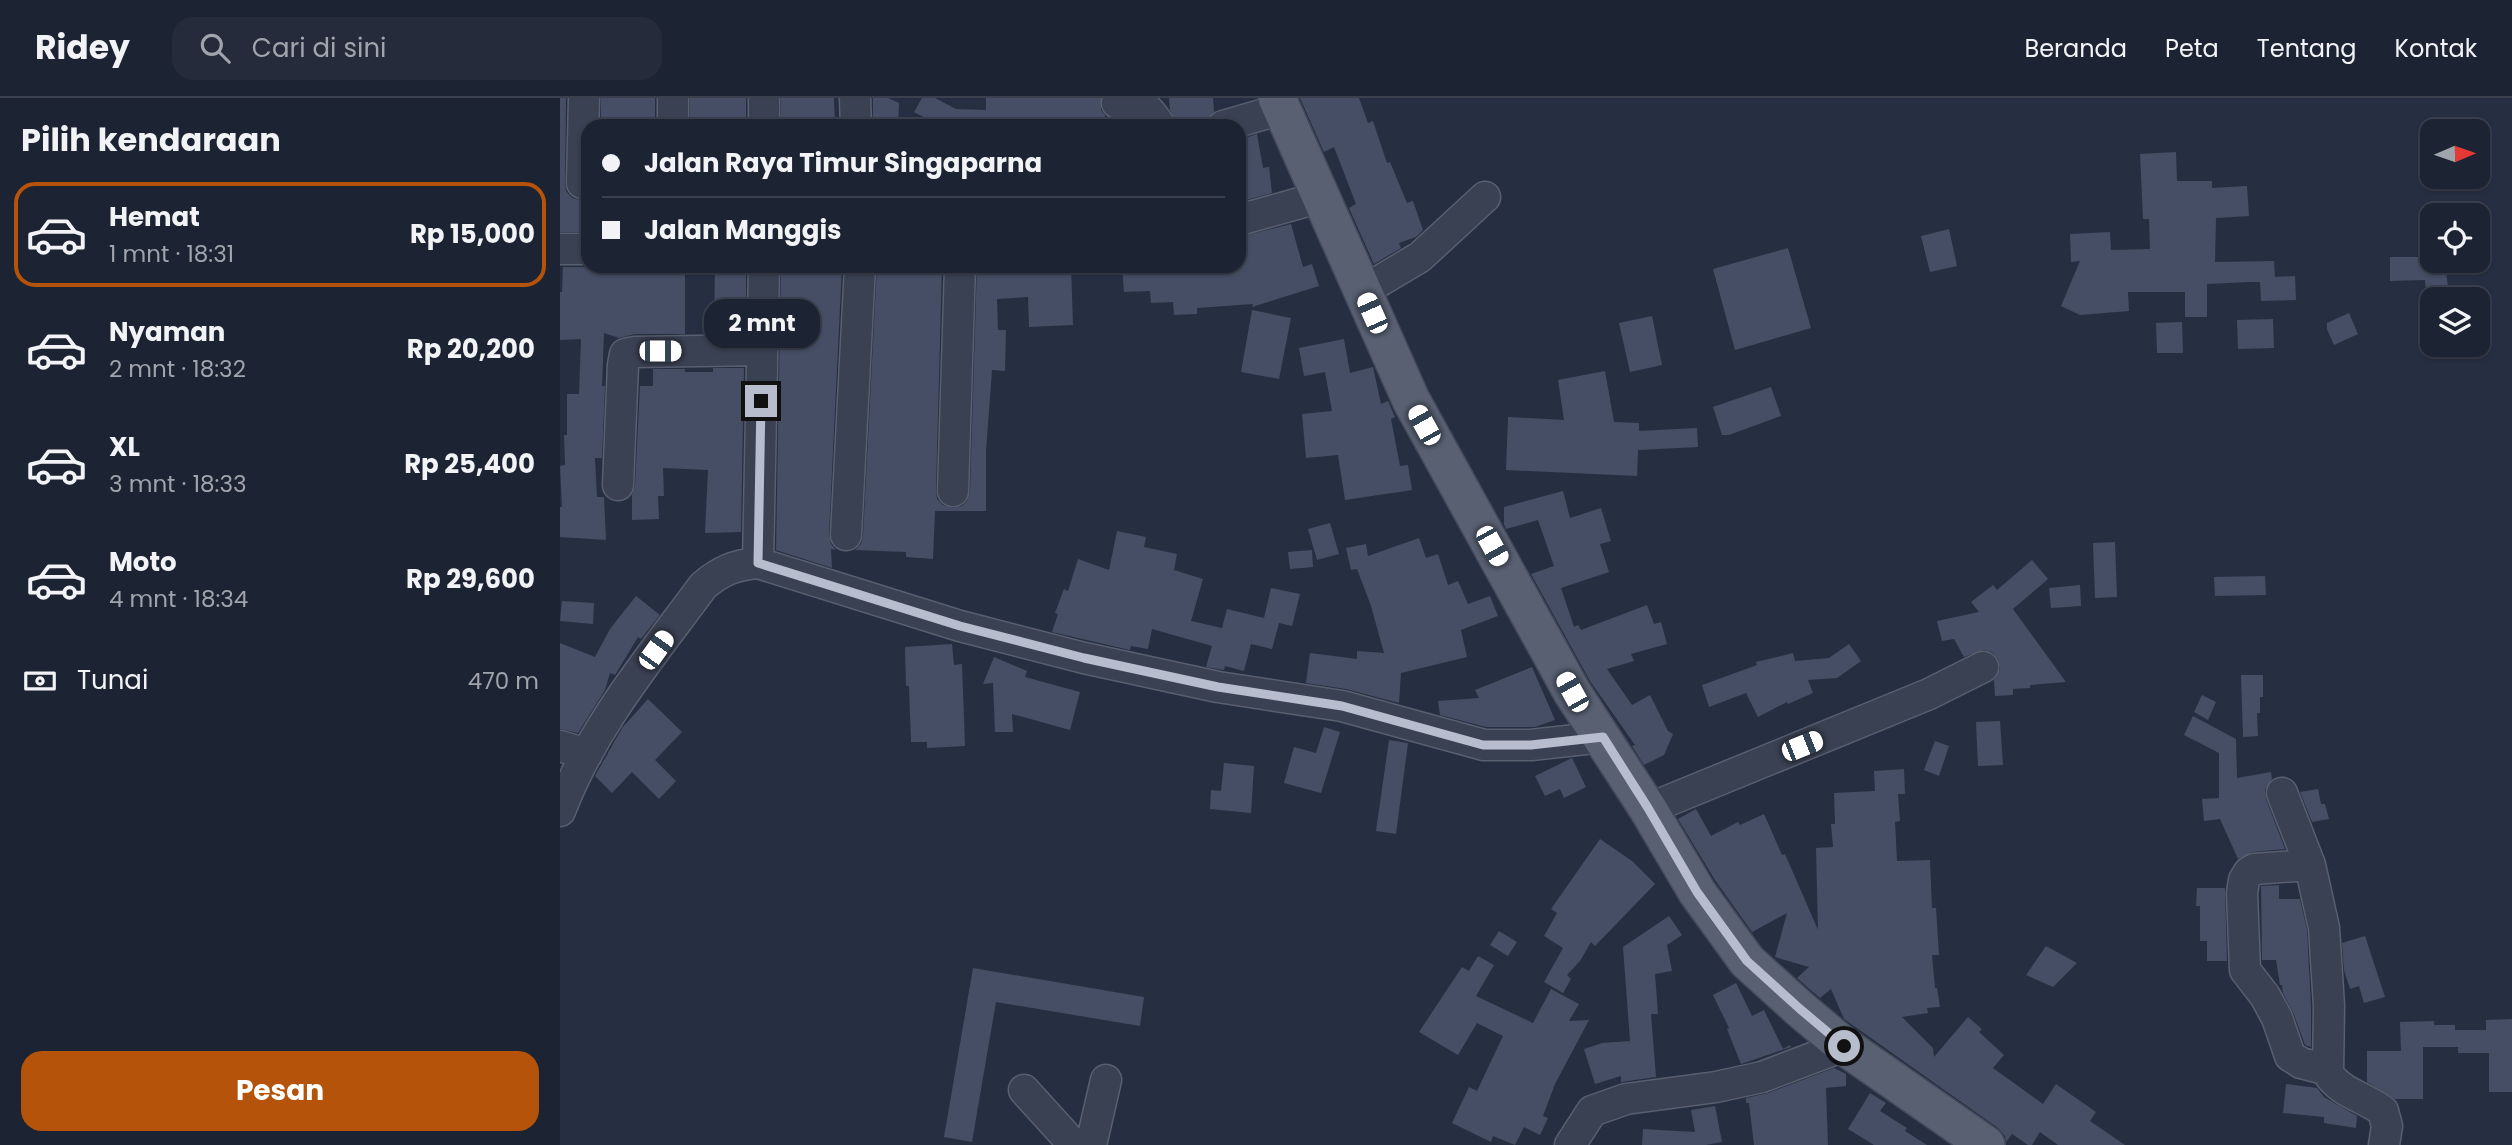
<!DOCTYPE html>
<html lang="id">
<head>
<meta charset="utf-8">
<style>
	body { margin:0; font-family:Poppins,sans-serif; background:#252b3a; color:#f1f3f6; height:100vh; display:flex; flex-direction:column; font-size:26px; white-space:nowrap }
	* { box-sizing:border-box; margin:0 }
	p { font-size:23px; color:#a0a4ac }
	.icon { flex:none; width:38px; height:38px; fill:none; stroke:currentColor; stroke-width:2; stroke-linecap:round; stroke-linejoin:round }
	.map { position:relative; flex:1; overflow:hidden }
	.details { display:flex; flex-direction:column; background:#1c2332; width:560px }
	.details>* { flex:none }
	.top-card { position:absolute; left:21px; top:21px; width:665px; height:154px; border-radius:21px; box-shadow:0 2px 5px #0004,0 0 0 2px #3a404d; display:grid; align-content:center; height:154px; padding:0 21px; background:#1c2332 }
	.needle { width:46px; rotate:88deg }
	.controls { position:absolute; left:1860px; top:21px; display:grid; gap:14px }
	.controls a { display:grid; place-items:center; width:70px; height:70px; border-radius:14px; background:#1c2332; box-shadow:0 2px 5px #0004,0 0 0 2px #3a404d; font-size:35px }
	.end { position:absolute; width:32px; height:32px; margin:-16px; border:9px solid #b7bdcc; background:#111; box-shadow:0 0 0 4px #111 }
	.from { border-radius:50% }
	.bubble { position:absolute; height:49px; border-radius:21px; background:#1c2332; box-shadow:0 2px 5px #0004,0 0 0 2px #3a404d; font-size:23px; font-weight:700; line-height:49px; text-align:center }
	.car { position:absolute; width:21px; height:42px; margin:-21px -10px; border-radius:9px; box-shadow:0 0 5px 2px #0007; background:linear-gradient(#fff 24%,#345 0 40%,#fff 0 76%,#345 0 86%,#fff 0) }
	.top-card b { display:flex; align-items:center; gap:24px; height:66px; font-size:26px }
	.top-card b+b { border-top:2px solid #3a404d }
	.top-card i { width:18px; height:18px; background:#f1f3f6 }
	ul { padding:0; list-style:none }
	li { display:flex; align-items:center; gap:21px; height:105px; margin:0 14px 10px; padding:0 7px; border:4px solid transparent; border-radius:21px }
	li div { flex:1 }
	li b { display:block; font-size:26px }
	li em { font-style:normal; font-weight:700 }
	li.current { border-color:#b45309 }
	li>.icon { width:63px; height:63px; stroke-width:1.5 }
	h2 { padding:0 21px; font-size:32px; line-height:84px }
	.pay { display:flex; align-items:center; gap:18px; height:77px; padding:0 21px; font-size:26px }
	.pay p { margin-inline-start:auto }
	.action { display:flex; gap:14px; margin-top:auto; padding:14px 21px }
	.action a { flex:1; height:80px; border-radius:21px; background:#b45309; color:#fff; font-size:28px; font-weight:700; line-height:80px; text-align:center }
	header { display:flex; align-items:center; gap:42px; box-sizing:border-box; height:98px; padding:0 35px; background:#1c2332; border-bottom:2px solid #3a404d }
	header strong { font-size:33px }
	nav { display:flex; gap:38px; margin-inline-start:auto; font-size:24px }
	.search { width:490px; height:63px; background:#252b3a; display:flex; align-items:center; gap:18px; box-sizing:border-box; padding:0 24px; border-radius:21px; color:#a0a4ac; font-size:26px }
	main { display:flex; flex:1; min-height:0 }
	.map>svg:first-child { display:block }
</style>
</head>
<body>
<header>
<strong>Ridey</strong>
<div class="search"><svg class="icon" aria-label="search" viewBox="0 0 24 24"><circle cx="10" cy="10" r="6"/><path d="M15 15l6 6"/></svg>Cari di sini</div>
<nav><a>Beranda</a><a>Peta</a><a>Tentang</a><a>Kontak</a></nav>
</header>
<main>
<section class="details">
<h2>Pilih kendaraan</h2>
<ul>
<li class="current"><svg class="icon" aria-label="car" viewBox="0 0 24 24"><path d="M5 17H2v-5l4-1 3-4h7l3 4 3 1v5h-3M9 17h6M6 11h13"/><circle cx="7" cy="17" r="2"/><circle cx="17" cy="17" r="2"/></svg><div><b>Hemat</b><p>1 mnt · 18:31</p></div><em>Rp 15,000</em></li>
<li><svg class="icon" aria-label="car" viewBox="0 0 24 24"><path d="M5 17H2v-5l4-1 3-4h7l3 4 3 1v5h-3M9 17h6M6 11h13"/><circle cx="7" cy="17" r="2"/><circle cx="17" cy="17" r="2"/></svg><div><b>Nyaman</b><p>2 mnt · 18:32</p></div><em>Rp 20,200</em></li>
<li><svg class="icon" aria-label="car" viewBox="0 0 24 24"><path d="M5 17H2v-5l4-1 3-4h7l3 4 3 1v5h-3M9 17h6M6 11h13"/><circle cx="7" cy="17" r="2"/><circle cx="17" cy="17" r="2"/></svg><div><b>XL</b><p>3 mnt · 18:33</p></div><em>Rp 25,400</em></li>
<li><svg class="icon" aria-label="car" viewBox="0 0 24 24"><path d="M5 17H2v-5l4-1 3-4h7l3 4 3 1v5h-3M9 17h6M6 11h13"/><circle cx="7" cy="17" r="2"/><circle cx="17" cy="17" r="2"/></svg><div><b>Moto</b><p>4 mnt · 18:34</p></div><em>Rp 29,600</em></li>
</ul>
<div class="pay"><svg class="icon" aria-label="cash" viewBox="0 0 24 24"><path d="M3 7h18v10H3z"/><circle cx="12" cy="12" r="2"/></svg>Tunai<p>470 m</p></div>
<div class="action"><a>Pesan</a></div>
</section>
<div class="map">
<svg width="1952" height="1047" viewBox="0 0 1952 1047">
	<rect width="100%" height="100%" fill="#262f42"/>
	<path fill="#454e64" d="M0,0h6l-1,85 1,8 6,7 9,2 7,-1v33h-28z
		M41,0h54v28h-54z
		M130,0h56v28h-56z
		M221,0h53l1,28h-54z
		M313,0h15l11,5 -1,23h-25z
		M362,0h13l21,11 30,1v-12h115v12l4,5v5l-87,1v5h-77l-27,-14z
		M609,0h44l1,14 -8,9 -29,4 -7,-15z
		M740,0h59l9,25 5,-2 14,42 3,-1 17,41 6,-2 10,29 -7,7 -17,6 2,5 -27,16 -25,-56 7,-4 -22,-57 -10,5z
		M697,36l6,34 6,-1 3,26 -33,9v-62z
		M1616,54l1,29h35v7l35,-2 2,30 -33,2 -1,44 59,-1 1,16 20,-1 1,24 -35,1 -1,-19h-11l-42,2v33h-22v-25h-57l1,19 -49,4 -19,-9 19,-45 -9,1 -1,-28 40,-2 1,18 39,-1 -1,-30h-6l-3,-65z
		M731,126l12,43 9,-3 7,22 -67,21 1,-3 -56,4v6l-23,1 -1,-13 -22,1 -1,-12 -26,1 -2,-26h117v-29z
		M1389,131l8,37 -27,6 -9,-36z
		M1228,150l23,80 -76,22 -22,-81z
		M1830,159h32v4h23l3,27 -22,3 -1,-11 -35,1z
		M155,168h31v31h-7l2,36h-27z
		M221,168h61l-13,268 2,10 5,6 -5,-1 1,19 -56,-18z
		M317,168h65l-6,224 1,9 6,6 10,3 9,-2 5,-5 3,-9 7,-226h94l2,59 -44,2 -1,-30 -31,2 1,31h8l-1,41 -13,-1 -6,81v60h-51l-2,48 -27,-2v-5l-51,-2 6,-6 2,-8z
		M3,169l122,1v66h-50l-16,4 -15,-5 -2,53h3l-3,72h-7l2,39h7l2,43 -46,-3v-30h2l-2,-41 5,-1 -1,-30h3v-41h12l2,-55 -21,1v-48h2z
		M692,212l39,8 -12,61 -38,-7z
		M1789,215l9,21 -24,11 -7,-16v-6z
		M1092,218l10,49 -32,7 -11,-49z
		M1713,221l1,29 -36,1 -1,-29z
		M1622,224l1,31h-26l-1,-30z
		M784,241l6,34 23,-6 8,37 7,-3 7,16 -4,2 9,47 8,-1 4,25 -67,10 -7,-45 -32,3 -4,-44 30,-3 -7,-39 -21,4 -5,-28z
		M153,270h31l-3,164 -36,1 3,-63 -45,-2 1,28h-6l1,23 -27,1v-25l3,-9 5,-100h13v-17h32v3h28z
		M1045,273l9,51 25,1v8l58,-3 1,19 -60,3 -1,26 -131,-6 2,-53 56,3 -6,-40z
		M1211,289l10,29 -52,19h-7l-9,-28z
		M1003,393l7,27 31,-10 10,33 -11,3 9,28 -48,16 13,39 4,-2 3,5 66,-25 7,19 7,-2 6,22 -36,10 3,7 -27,8 25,36 18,-10 18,36 5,3 -9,21 -20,10 -12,-19 3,-1 -45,-64 -59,-107 23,-8 -16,-46 -32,9 -2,-5v-17z
		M770,425l9,31 -22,6 -9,-31z
		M557,433l29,6 -2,10 33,7 -3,16 29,9 -12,42 31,7 5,-19 37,9 7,-30 29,6 -8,32 -13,-3 -7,26 -21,-5 -7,27 -19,-5 -1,4 -18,-3 6,-21 -60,-17 -4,20 -17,-3 -1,4 -78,-18 6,-18 -3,-1 9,-24 4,2 10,-32 31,11z
		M859,440l7,20 12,-4 10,31 10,-4 10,23 22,-8 8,20 -37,14 6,27 -66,16 -2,30 -53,-14 -40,-6 4,-30 47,6v-8l27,2 -13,-47 -14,-37 -6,1 -5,-22 20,-4 2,12z
		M1555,444l2,55 -22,1 -2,-55z
		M752,452l1,17 -23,2 -2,-17z
		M1472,462l16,19 -35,30 53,73 -36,3v3l-17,1v6l-18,1 -1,-16 6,-11 -2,-10 -6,-7 -9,-2 -19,7 -10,-18 -12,2 -5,-20 42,-9 -8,-10 22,-17 4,5z
		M1705,478l1,19 -51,1 -1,-19z
		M1520,487l1,21 -30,2 -2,-20z
		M76,498l24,19 -19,24 -3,-2 -23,38 -5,-2 -5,17 -27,43 -18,-4v-86l35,14 15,-28z
		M2,503l32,2 -1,21 -33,-3z
		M392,546l2,21 8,-1 3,82 -38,2v-6h-16l-2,-56h-3l-1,-39z
		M1289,546l12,17 -24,17 -29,2 5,13 -25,11 -1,-2 -29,15 -12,-24 -37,14 -7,-22 55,-20 -1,-3 37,-9 2,8 34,-3z
		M434,559l33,14 -2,6 55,15 -10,38 -58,-16 1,18h-18l-2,-49 -10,1z
		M972,569l23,53 -20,7h-49l-46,-12 -2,-14 41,-3 -4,-8z
		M1681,577h22v22h-3v16h-3l1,23 -15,1z
		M1642,597l14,7 -8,18 -14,-8z
		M88,601l34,33 -27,28 21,21 -17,18 -27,-27 -20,21 -17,-17 27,-48z
		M1633,618l43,23 1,39 34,-6 1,7 -7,11 1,9 19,50 -33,3 -14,7 -18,-40 -16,2 -2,-22 17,-1v-45l-35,-18z
		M1440,623l3,44 -25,1 -2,-44z
		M764,629l16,5 -19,61 -37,-10 10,-36 22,6z
		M829,642l19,3 -12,91 -20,-3z
		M1375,643l14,5 -10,30 -15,-6z
		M1012,660l14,29 -22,11 -4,-9 -15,7 -10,-20z
		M664,665l30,3 -3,47 -41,-4 1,-19 10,1z
		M1344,671l1,25h-7l2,27 -5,1 2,39 33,-1 2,48h4l3,47h-7l3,33h2l3,19 -13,1 1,5 -26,4 31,31 1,9 34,-40 14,12 -3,3 25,23 -11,13 50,36 13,-20 40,28 -6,9 35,24h-67l-18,-13 -8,13h-4l-16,-11 -6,8 -1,-6 -7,-8 -154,-109 -13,-30 -11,9 -6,-5 -17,-15 12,-11 -34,-10 12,-44 -35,19 -37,-52 -37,-61 18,-10 15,27 27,-14 2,3 24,-11 18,41 3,-1 33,76 -2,-82 17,-1 -2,-23h4l-1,-31 41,-2 -1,-20z
		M1758,691l3,15h4l4,15 -17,3 -12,-30z
		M1040,741l32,22 23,23 -60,62 -4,-4 -11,19 -13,14 4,4 -8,14 -19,-11 19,-34 -19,-12 13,-23 -6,-4z
		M1719,787v14h21l7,31 4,76v41l-6,-2 -12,-33 -10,-19 -1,-8h-2l-4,-25h-14l-1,-74z
		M1637,790h28l2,73h-20v-20h-7v-35h-4z
		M1109,818l13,19 -15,10 5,26 -17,3 3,40h-7l5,63 -35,5v-6l-26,8 -11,-35 18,-6 28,-2 -7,-94z
		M939,833l18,11 -9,14 -18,-11z
		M1805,838l20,61 -21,6 -5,-17 -9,3 -6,-19 -2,-27z
		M1486,848l31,17 -24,24 -27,-12z
		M918,858l16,9 -18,31 57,27 18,-34 28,15 -10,17 20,-1 -34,64 -12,32 5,2 -8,17 -16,-8 -9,18 -22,-9 -2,6 -39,-19 17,-36 8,4 26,-55 -26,-13 -19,32 -39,-23 43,-65 7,4z
		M413,870l171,29 -4,29 -144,-24 -24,140 -28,-5z
		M1176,885l16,33 12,-6 19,39 7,-4 1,2 -50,17 -14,-35 2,-1 -16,-33z
		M1952,921v73h-23v-39h-31v-6h-35v52h-28l-28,-17v-31h34l-1,-29 34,-1v4h21v5h31v-10z
		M1274,970l12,6v12l-20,2 2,57h-74l-5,-42h-3v-5l22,-5z
		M1726,986l31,4 7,9 33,19 -1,12 -32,-5v-6l-41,-4z
		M1310,995l16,10 -6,8 27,17 -2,3 22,14h-53l-26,-16z
		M1155,1008l7,36 -16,3h-64l1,-16 52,3 -4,-22z"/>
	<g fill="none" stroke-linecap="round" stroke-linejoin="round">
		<g stroke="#585f6f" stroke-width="33">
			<path id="minor" d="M204,0v28
				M295,0l1,28
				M557,5c27,3 29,0 43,23
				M113,28v-28
				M663,28l59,-17
				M22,85l2,-85
				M679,122l82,-23
				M0,151h28
				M803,193l57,-34 65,-60
				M58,387l5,-120 2,-11 10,-2 127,-2
				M393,393l7,-225
				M286,437l14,-269
				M198,465l6,-297
				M0,648l27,8
				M1722,695l28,72 14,63 5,78 -1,67c11,19 38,25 55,38l4,15 -3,19
				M1088,711l281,-115 54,-27
				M0,713c32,-84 90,-153 143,-225 17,-15 32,-21 55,-23l202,63 124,32 134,29 124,19 142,39h47l72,-8
				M1750,767l-56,4 -5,3 -5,8 -2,13 3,77 20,26 12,22 13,38 11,7 27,7
				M464,992l50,55
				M531,1047l15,-65
				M1010,1047l22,-34 34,-12 90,-12 46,-10 82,-31"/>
		</g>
		<g stroke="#444a5b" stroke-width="40">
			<path id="major" d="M717,0l134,302 161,292 76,117 49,83 50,69 53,48 44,37 142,99"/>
		</g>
		<use href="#minor" stroke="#3a4152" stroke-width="30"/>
		<use href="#major" stroke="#586072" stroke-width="37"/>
	</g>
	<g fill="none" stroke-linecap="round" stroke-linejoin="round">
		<path stroke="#b7bdcc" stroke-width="9" d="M201,303l-3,162 202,63 124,32 134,29 124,19 141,39h48l72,-8 45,71 49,84 50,69 53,48 44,37"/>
	</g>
</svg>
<div class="controls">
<a><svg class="needle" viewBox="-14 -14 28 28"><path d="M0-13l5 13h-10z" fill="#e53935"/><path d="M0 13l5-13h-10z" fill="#a0a4ac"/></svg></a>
<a><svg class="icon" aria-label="locate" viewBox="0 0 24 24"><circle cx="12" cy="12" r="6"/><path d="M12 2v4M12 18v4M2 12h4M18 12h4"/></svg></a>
<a><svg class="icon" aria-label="layers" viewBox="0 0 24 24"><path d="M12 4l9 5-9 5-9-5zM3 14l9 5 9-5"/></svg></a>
</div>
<i class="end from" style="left:1284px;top:948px"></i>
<i class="end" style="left:201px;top:303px"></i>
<div class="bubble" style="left:144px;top:201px;width:116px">2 mnt</div>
<i class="car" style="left:812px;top:215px;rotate:336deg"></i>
<i class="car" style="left:100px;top:253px;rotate:90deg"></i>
<i class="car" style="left:864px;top:327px;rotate:331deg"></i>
<i class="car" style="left:932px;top:448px;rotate:151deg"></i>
<i class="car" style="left:96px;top:552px;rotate:36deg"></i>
<i class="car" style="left:1012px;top:594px;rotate:331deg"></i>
<i class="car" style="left:1242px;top:648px;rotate:68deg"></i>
<div class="top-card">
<b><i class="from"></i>Jalan Raya Timur Singaparna</b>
<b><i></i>Jalan Manggis</b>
</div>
</div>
</main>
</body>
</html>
